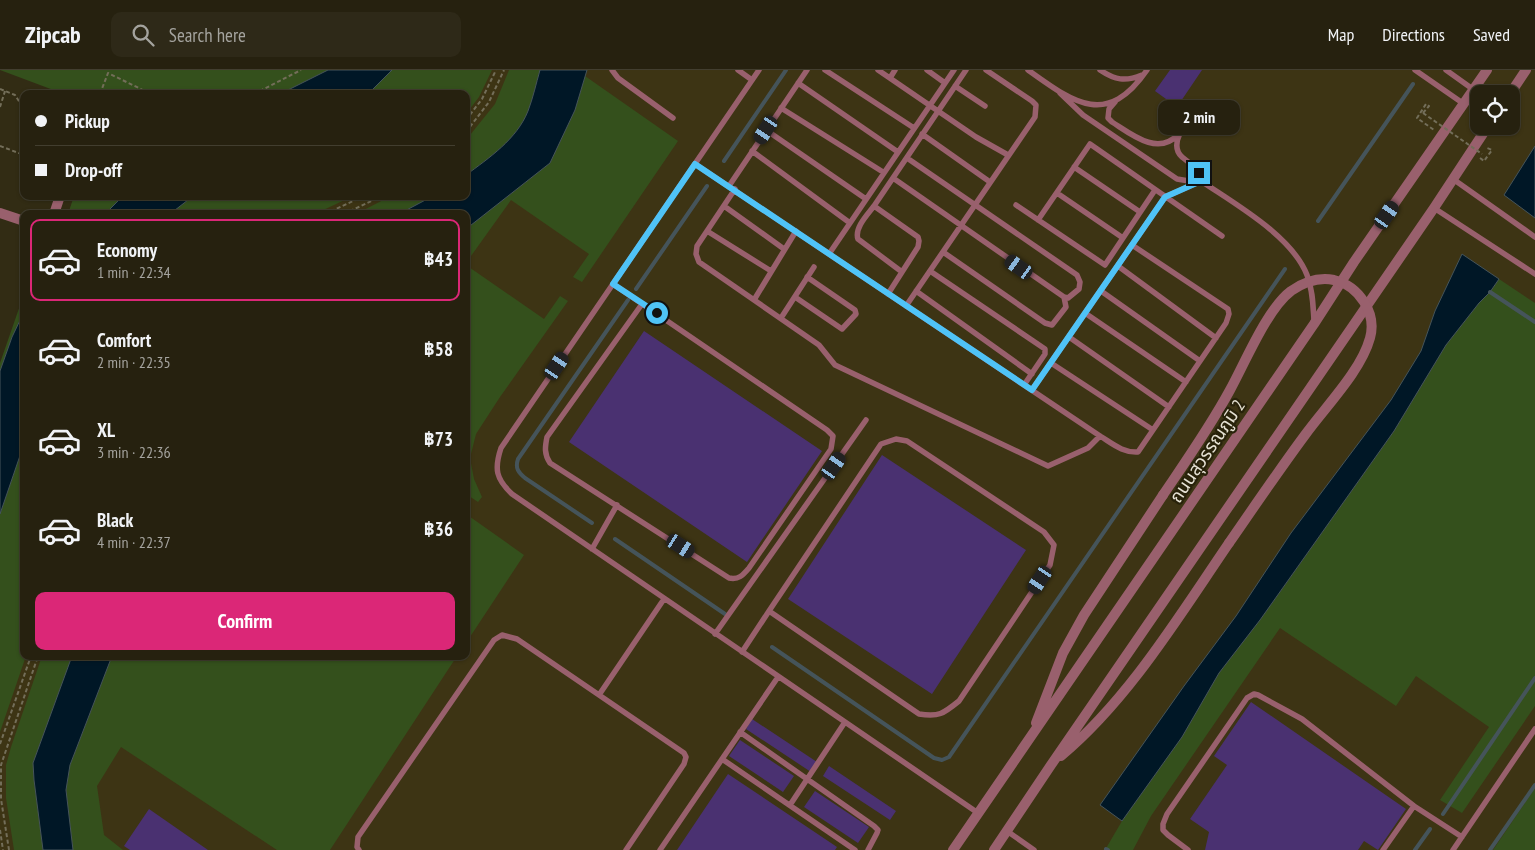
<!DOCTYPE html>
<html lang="en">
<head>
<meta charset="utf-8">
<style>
	body { margin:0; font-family:"PT Sans Narrow","Noto Sans Thai",sans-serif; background:#2e2918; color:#f1f3f6; height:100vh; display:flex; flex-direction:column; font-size:19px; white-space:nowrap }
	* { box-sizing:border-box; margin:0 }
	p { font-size:16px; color:#a4a39e }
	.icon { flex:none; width:28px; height:28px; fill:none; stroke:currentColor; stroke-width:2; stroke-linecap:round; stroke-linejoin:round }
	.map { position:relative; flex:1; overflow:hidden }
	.sheet { position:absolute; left:20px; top:140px; width:450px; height:450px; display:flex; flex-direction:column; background:#26210f; border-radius:10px; box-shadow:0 1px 4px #0004,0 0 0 1px #423e2f }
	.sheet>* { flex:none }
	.hud { position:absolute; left:20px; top:20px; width:450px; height:110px; border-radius:10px; box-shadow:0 1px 4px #0004,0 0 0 1px #423e2f; display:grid; align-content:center; height:110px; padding:0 15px; background:#26210f }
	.buttons { position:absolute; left:1470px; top:15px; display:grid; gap:10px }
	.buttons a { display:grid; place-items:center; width:50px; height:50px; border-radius:10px; background:#26210f; box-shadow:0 1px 4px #0004,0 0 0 1px #423e2f; font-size:25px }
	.end { position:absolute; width:22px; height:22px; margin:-11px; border:6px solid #4fc3f7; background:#111; box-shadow:0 0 0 2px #111 }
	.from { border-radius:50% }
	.bubble { position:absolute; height:35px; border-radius:10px; background:#26210f; box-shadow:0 1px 4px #0004,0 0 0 1px #423e2f; font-size:16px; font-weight:800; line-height:35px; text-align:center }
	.car { position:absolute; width:15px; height:30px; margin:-15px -8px; border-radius:6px; box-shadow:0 0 4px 1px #0007; background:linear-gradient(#222 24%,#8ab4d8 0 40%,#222 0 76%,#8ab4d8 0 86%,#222 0) }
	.hud b { display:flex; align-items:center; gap:18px; height:48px; font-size:19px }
	.hud b+b { border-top:1px solid #423e2f }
	.hud i { width:12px; height:12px; background:#f1f3f6 }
	ul { padding:9px 0 0; list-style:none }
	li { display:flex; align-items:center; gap:15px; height:82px; margin:0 10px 8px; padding:0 5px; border:2px solid transparent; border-radius:10px }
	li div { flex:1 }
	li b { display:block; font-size:19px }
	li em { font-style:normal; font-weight:800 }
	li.active { border-color:#db2777 }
	li>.icon { width:45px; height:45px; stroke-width:1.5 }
	.button { display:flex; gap:10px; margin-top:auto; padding:10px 15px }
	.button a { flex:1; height:58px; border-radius:10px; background:#db2777; color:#fff; font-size:20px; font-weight:800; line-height:58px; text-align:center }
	header { display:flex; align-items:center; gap:30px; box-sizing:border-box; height:70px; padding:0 25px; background:#26210f; border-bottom:1px solid #423e2f }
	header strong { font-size:24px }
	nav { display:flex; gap:28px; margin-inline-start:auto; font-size:18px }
	.search { width:350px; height:45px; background:#2e2918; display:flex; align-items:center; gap:12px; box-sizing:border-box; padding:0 18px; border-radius:10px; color:#a4a39e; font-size:19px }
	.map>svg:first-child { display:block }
</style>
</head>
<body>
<header>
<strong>Zipcab</strong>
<div class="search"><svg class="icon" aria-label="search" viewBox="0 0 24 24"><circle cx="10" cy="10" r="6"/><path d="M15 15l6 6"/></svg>Search here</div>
<nav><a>Map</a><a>Directions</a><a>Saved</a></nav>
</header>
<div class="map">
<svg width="1535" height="780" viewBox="0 0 1535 780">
	<rect width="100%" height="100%" fill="#322c14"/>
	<path fill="#3d3414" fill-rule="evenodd" d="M435,0h1100v780h-1535v-256l24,62h442v-442h-246l22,-18h224v-102zM1479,24h32v32h-32z"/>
	<path fill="#34501c" d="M0,0h328l-48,24h-216z
		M392,0h100l-13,27 -13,17v-20h-98z
		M509,0h31c-4,14 -7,28 -12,41 -11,28 -39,47 -62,64v-35l29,-36z
		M585,6l93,65 -96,141 -9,-5 16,-23 -78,-54 -45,63v-34l84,-66 25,-53z
		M74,126h49l-18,18h-37z
		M193,126h160l-38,18h-145z
		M391,126h42l-34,18h-43z
		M466,195l78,54 16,-23 8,5 -68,96 -24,37 -6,24 4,21 8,18 -4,5 -12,-8z
		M1499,209l36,24v403l-73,107 -22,-13 49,-73 -73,-51 -20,30 -116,-78 -129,188 -18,34h-28l17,-29 60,-84 37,-64 41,-53 134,-189 52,-86 33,-42 11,-11z
		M24,224v18l-12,25 -12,34v-8z
		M24,374v212h2l-26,76v-218z
		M466,444l58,41 -58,88z
		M42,586h30l-39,107 1,17 9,70h-29l-8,-52v-33l5,-18z
		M112,586h345l-127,194h-53l-156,-103 -24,39 7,49 19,15h-50l-7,-60 4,-25z
		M1535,718v62h-42z"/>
	<path fill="#001726" stroke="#45545a" d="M328,0h64l-24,24h-88z
		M540,0h47l-12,40 -25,53 -84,66v-15h-67l34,-18h33v-21c23,-17 51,-36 62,-64 5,-13 8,-27 12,-41z
		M1535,76v72l-31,-23z
		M123,126h70l-23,18h-65z
		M1462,184l37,25 -9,13 -11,11 -33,42 -52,86 -134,189 -41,53 -37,64 -60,84 -22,-16 84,-119 52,-70 55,-83 100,-133 30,-49 14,-40z
		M24,242v132l-24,70v-143l12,-34z
		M72,586h40l-42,109 -4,25 7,60h-30l-9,-70 -1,-17z"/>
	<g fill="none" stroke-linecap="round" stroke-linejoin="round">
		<path stroke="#45545a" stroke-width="4" d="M724,91l62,-91
			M1318,151l95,-137
			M636,219l71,-103
			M1490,222l45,30
			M592,453l-67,-45c-7,-6 -10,-10 -7,-19l110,-159
			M615,469l110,75
			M772,577l162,111 8,2 7,-3 336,-488
			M1443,744l92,-136
			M1106,779l2,1
			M1415,780l15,-21
			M1490,780l45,-65"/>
	</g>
	<path fill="#4a3171" d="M1170,0h32l-25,37 -22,-16z
		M644,261l178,120 -75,111 -178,-120z
		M882,385l144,95 -94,144 -144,-95z
		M1251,632l155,107 -28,41 -14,-9 -6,9h-153l4,-18 -19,-13 37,-54 -13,-9z
		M752,649l65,43 -6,10 -65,-43z
		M740,670l54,36 -11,16 -54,-36z
		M829,696l67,45 -6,9 -67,-44z
		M728,704l109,73 -2,3h-158z
		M815,721l54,36 -11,16 -54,-36z
		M149,739l59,41h-78l-6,-4z"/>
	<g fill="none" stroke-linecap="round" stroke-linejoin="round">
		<path stroke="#736e59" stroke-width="2" stroke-dasharray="4 2.5" stroke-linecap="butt" d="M0,19l15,6 9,14
			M100,24l8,-21 43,21
			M254,24l47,-24
			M0,37l5,-16
			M1423,43l6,-7 -3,-2 -9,14 17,12
			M466,50l16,-21 14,-29
			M466,62l23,-30 15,-32
			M0,76l24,9
			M1480,88l4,3 8,-11 -5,-2
			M325,144l39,-18
			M344,144l38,-18
			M0,674l31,-88
			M0,760l3,20
			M9,780l-8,-51v-34l37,-109"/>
		<path stroke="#99606d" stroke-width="5.5" d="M612,0l6,8 55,40
			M738,0l14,10
			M759,0l-258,378c-7,21 -5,31 11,46l466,319
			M825,0l89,58
			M878,0l98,67 32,18
			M927,0l18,13
			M1028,0c46,33 79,58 119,0
			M1100,0c15,10 25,12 42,5
			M1415,0l49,34
			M1446,0l28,20
			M890,8l5,-8
			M798,13l100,69
			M955,16l30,20
			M1060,23l23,22 94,64 12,2h12c34,23 91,55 106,94 6,15 6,31 7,46
			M1115,32l-6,7 -1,9 4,4c19,12 45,34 66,13
			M781,38l102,64
			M766,60l100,69
			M922,64l68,48
			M752,81l98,72
			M907,88l170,117 3,7 -1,7 -11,9 -4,-1
			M695,94l405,272c13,8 23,17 38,16l88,-129 3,-9 -1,-5 -96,-64
			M1074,97l66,45
			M893,108l171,119 2,10 -14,18 -7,-2 -102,-71
			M1453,109l82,58
			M729,116l78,-116
			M735,119l-38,57 -1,8 3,8 120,83 16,20 213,101 40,-18 12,-12
			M1057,123l66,45
			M1016,135l89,60 50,-75
			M724,136l60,43
			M874,136c-6,8 -20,22 -16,33l44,33
			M1434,138l101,66
			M1038,150l52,-76 132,92
			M707,161l64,40
			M829,184l125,-184
			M1118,196l98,72
			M930,201l115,78v5l-21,31
			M613,214l214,146 6,6 -2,13 -82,119c-6,7 -10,12 -20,10l-179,-115c-6,-9 -5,-16 -3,-26l95,-133
			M916,221l116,83
			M1101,221l99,70
			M888,224l30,-47 1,-6 -1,-4 -44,-31 92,-136
			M795,227l47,32 14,-15 -1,-4 -48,-33
			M754,230l42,-69
			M906,236l129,-189 1,-12 -4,-4 -46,-31
			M1085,243l101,69
			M781,248l33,-51
			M1069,267l100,70
			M1051,293l102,67
			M1032,320l133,-193 36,-16c-3,-12 -10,-17 -19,-24 -16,-15 9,-39 18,-51
			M896,369l11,2 137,91 10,13 -4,20 -91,136c-16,13 -20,16 -40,13l-150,-103 112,-167z
			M592,479l25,-44
			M715,564l151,-214
			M742,582l27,-41
			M599,625l65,-96
			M740,662l134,94 4,4 -1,3 -9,17
			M722,689l133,91
			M790,735l55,-83
			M1007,761l27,19
			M359,780l-2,-3 1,-10 136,-197 8,-5 15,4 167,114 2,4 -2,7 -58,86
			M660,780l118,-173
			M1188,780l-20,-15 -5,-5v-6l4,-10 80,-116 7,-4 4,1 44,24 112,87 48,31
			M1383,780l31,-44
			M1453,780l82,-121"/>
		<path stroke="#99606d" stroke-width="10" d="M1510,24l16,-24
			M0,143l24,8
			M54,144l6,-18
			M1036,653l27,-70 21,-38 79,-120
			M1061,686c68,-57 118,-140 168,-213
			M953,780l361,-526 40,-62 133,-192
			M994,780l57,-85 383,-557 54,-82"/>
		<path stroke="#736e59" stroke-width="2" stroke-dasharray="4 2.5" stroke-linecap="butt" d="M1423,43l59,41"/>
		<path stroke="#99606d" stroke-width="10" d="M1163,425c23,-34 47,-68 67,-105 15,-27 37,-81 61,-99 13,-9 28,-14 43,-11 25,6 43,33 36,58 -9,33 -44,68 -65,97 -26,35 -51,72 -76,108"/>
	</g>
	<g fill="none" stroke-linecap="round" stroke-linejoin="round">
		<path stroke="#4fc3f7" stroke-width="6" d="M657,243l-44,-29 82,-120 337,226 133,-193 36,-16 -2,-8"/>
	</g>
	<g text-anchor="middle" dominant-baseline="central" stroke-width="4.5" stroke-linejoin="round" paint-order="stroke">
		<g font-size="18" fill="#e6e2d4" stroke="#28220a">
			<text transform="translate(1207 381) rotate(-56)">ถนนสุวรรณภูมิ 2</text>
		</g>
	</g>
</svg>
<div class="buttons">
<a><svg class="icon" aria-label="locate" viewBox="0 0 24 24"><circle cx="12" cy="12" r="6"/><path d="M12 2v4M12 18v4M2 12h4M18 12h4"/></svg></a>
</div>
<i class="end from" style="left:657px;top:243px"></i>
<i class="end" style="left:1199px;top:103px"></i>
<div class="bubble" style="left:1158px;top:30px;width:82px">2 min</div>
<i class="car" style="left:766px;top:60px;rotate:213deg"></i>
<i class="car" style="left:1387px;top:145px;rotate:35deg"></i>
<i class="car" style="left:1019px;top:197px;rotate:305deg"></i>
<i class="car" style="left:557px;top:296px;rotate:34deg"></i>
<i class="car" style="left:834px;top:396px;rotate:35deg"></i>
<i class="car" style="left:681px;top:476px;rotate:123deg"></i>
<i class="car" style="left:1040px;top:510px;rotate:214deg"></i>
<div class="hud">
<b><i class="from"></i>Pickup</b>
<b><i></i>Drop-off</b>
</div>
<section class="sheet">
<ul>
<li class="active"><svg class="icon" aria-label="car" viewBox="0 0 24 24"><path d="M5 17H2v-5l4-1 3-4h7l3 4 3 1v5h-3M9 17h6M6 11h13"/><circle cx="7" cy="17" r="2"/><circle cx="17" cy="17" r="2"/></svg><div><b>Economy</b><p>1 min · 22:34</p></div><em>฿43</em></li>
<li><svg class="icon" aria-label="car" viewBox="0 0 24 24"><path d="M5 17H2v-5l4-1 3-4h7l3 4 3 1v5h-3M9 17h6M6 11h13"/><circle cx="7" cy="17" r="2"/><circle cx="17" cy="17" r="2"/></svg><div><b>Comfort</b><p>2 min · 22:35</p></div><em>฿58</em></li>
<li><svg class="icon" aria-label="car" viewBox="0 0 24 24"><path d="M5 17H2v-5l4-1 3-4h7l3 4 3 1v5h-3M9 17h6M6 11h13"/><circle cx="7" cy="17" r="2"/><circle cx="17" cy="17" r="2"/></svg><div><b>XL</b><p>3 min · 22:36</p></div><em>฿73</em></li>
<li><svg class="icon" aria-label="car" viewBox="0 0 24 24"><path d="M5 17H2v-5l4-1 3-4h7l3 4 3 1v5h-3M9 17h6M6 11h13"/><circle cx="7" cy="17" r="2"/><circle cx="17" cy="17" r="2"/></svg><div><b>Black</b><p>4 min · 22:37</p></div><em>฿36</em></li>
</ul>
<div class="button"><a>Confirm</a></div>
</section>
</div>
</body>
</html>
